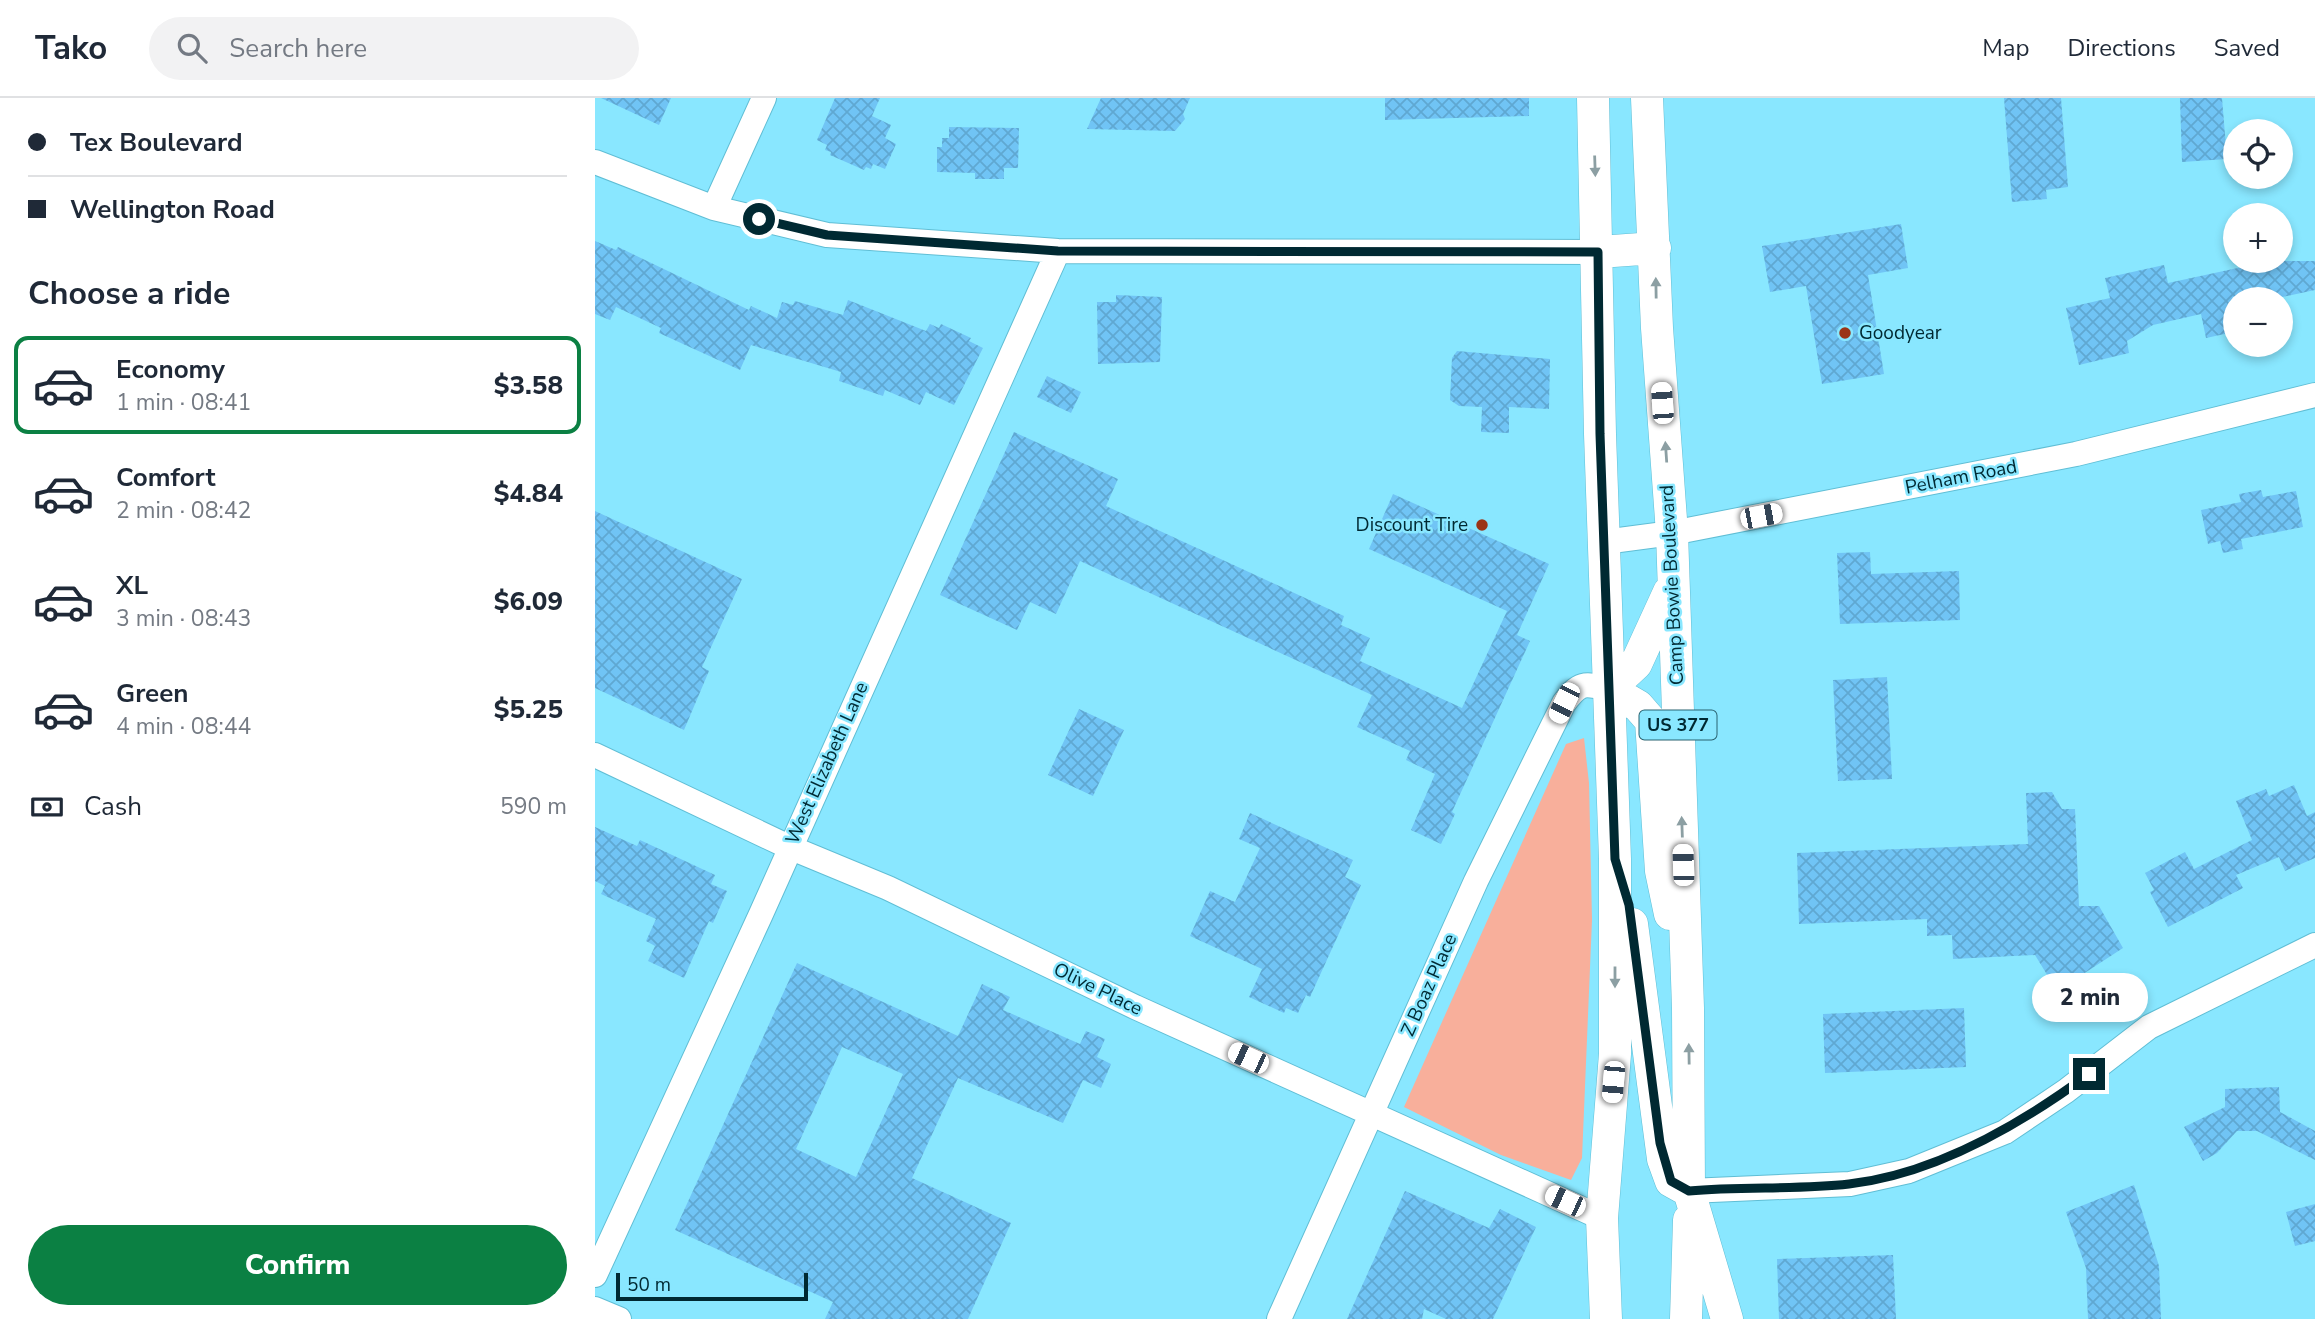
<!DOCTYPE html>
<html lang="en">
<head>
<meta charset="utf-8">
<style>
	body { margin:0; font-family:"Nunito Sans",sans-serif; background:#f2f2f3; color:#1f2937; height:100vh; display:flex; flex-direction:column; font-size:26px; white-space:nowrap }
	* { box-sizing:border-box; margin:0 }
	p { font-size:23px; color:#747a83 }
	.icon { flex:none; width:38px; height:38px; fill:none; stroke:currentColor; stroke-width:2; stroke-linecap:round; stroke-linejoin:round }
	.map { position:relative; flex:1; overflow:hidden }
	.details { display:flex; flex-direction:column; background:#fff; width:595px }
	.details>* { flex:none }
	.hud { display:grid; align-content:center; height:154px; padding:0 28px; background:#fff }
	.controls { position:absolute; left:1628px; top:21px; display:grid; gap:14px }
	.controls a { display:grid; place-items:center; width:70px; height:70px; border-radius:50%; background:#fff; box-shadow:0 4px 10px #0003; font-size:35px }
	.scale { position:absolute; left:21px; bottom:18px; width:192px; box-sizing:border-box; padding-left:7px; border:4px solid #002932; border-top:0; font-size:19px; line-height:24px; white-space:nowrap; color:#002932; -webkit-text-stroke:5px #89e7ff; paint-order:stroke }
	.end { position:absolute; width:32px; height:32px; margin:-16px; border:9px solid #002932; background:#fff; box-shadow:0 0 0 4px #fff }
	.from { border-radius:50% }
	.bubble { position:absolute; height:49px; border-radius:24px; background:#fff; box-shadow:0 4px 10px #0003; font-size:23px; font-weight:800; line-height:49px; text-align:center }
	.car { position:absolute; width:21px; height:42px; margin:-21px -10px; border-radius:9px; box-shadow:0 0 5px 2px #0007; background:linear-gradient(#fff 24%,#345 0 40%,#fff 0 76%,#345 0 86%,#fff 0) }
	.hud b { display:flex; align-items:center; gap:24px; height:66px; font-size:26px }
	.hud b+b { border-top:2px solid #e0e1e3 }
	.hud i { width:18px; height:18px; background:#1f2937 }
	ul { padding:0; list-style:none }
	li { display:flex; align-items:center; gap:21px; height:98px; margin:0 14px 10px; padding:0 14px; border:4px solid transparent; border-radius:14px }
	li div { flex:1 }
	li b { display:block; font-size:26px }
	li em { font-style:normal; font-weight:800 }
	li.active { border-color:#0b8043 }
	li>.icon { width:63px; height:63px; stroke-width:1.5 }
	h2 { padding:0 28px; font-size:32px; line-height:84px }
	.pay { display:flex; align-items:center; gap:18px; height:77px; padding:0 28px; font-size:26px }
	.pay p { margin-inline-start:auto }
	.primary-button { display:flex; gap:14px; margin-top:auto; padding:14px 28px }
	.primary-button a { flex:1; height:80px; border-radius:42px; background:#0b8043; color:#fff; font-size:28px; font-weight:800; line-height:80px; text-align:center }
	header { display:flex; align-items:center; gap:42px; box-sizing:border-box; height:98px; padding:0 35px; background:#fff; border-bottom:2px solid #e0e1e3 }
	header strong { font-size:33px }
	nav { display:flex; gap:38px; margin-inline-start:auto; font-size:24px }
	.search { width:490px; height:63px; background:#f2f2f3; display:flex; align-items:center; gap:18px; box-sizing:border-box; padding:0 24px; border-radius:38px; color:#747a83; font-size:26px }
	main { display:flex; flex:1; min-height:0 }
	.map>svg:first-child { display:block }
</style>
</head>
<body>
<header>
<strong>Tako</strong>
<div class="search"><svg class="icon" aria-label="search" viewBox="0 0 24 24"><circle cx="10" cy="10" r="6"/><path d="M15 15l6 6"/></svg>Search here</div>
<nav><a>Map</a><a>Directions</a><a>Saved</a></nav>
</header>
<main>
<section class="details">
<div class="hud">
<b><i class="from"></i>Tex Boulevard</b>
<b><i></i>Wellington Road</b>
</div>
<h2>Choose a ride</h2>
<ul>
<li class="active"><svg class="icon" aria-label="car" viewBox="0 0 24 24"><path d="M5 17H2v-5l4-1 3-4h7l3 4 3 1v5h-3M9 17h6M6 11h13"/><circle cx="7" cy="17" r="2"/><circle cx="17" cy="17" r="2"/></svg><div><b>Economy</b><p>1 min · 08:41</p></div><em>$3.58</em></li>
<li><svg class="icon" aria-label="car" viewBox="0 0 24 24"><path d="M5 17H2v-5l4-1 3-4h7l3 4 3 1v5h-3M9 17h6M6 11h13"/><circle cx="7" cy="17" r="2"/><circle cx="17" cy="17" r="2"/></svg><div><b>Comfort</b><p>2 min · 08:42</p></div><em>$4.84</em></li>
<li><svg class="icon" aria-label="car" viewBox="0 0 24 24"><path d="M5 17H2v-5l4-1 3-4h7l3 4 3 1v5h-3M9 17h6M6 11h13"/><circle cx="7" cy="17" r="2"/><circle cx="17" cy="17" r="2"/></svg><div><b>XL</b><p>3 min · 08:43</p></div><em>$6.09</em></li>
<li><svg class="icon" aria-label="car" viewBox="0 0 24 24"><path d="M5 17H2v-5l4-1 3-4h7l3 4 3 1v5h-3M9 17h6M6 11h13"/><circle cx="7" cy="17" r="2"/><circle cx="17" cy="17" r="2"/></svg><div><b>Green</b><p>4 min · 08:44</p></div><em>$5.25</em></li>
</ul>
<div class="pay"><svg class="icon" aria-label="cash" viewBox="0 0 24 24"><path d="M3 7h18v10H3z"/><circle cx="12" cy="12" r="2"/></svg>Cash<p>590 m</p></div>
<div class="primary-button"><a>Confirm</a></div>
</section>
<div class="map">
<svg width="1720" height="1221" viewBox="0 0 1720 1221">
	<defs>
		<pattern id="building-cross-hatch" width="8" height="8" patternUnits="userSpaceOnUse" patternTransform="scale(1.75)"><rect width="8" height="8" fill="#70c4f5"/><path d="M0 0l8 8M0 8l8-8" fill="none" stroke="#5fa8d2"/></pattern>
	</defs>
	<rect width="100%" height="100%" fill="#89e7ff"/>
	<path fill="#f8af9b" d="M989,640l5,45 3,137 -10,238 -11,22 -70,-25 -97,-48 162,-363z"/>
	<path fill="url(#building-cross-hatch)" fill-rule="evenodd" d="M6,0h70l-12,27z
		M240,0h45l-8,18 19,9 -6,13 11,6 -11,25 -12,-5 -2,5 -5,-2 -2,3 -34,-15 1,-3 -6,-2 2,-5 -10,-5z
		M506,0h89l-7,16 2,5 -10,12 -88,-2z
		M790,0h144v18l-144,4z
		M1409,0h57l7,89 -22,3 1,9 -35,3z
		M1585,0h42l5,61 -45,3z
		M354,29l70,1 -1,40h-14v11h-29v-6l-38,-1v-25h5v-9h7z
		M1306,126l7,44 -40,7 16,99 -62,10 -16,-98 -36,6 -8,-46z
		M0,143l21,9 2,-3 131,63 2,-4 26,12 5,-16 11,3 2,-4 48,14 5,-15 78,31 4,-7 9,4 2,-4 30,14 -2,3 14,7 -29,57 -28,-13 -6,13 -35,-15 -2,6 -44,-15 2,-9 -90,-27 -11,25 -81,-37 2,-5 -45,-21 -6,13 -15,-6z
		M1675,163h45v29l-42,9h-38v17l-4,3 3,13 -28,6 -5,-24 -48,11 -26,16 2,12 -50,12 -13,-57 44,-10 -5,-20 59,-13 4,18z
		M521,197l46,2 -2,65 -62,2 -1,-62h19z
		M862,253l93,8 -1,50 -40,-2v26l-28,-1 1,-25 -23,-1 -9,-6 2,-42z
		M452,278l34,16 -10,21 -34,-16z
		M419,334l104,47 -12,27 238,110 -3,9 29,13 -10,23 102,47 45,-97 -138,-62 24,-55 156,70 -32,71 13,6 -78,171 3,2 -14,30 -30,-14 24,-56 -29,-14 4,-9 -53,-24 15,-32 -292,-134 -24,53 -26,-12 -13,28 -77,-35z
		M1666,392l2,7 33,-6 7,36 -62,12 2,10 -20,4 -3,-12 -12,3 -7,-34 40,-8 -2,-8z
		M0,413l147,68 -40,88 7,4 -25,59 -89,-42z
		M1275,454l1,22 88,-3 1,49 -120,4 -3,-71z
		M1292,579l5,102 -54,2 -5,-101z
		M484,611l45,21 -31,66 -45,-21z
		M1699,687l13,31 8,-4v46l-30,13 -6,-14 -43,18 7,13 -75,39 -18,-35 4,-2 -9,-17 40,-21 9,17 58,-29 -16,-39 30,-12 3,7z
		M1457,694l10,17h13l4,97h20l24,42 -66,43 -22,-36 -82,4 -1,-24 -25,1v-17l-128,5 -2,-71 231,-9 -2,-51z
		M655,715l103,47 -8,17 16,8 -51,112 -4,-2 -8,18 -12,-5 -2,5 -35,-16 13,-28 -72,-33 20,-45 25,11 25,-54 -21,-9z
		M0,729l42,19 3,-6 75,35 -4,9 16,7 -14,32 -4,-2 -25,57 -36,-17 7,-15 -9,-5 10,-22 -55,-25 4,-8 -10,-5z
		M202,865l161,73 24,-52 28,13 -7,13 77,34 6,-13 19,8 -8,18 14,7 -10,24 -18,-8 -20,43 -105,-45 -46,100 99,45 -43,96h-143l8,-17 -158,-72zM247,949l61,27 -47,103 -60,-28z
		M1369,910l2,59 -141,6 -2,-59z
		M1684,989l1,25 35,19v29l-58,-29h-20l-20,22 -14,8 -19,-34 41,-20v-18z
		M1539,1087l25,81 2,53h-73l-2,-51 -20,-56z
		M810,1093l84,37 11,-19 36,18 -43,92h-47l-22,-10 -2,10h-75z
		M1720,1106v37l-20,5 -9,-34z
		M1298,1157l3,64h-117l-2,-60z"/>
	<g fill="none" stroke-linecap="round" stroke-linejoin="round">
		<g stroke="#60bed5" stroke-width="26">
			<path id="minor" d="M0,64l119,46 113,27 231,16 541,1
				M119,110l50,-110
				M1009,444l68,-9 404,-79 239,-59
				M0,657l194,92 99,41 247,119 467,211
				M1094,1093l161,-7 59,-13 96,-39 61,-41 83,-64 166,-82
				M0,1177l166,-361 297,-663
				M0,1211l24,10
				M684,1221l197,-438 88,-178c16,-21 19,-20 45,-14"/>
		</g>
		<g stroke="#60bed5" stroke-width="33">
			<path id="major" d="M998,0l7,336 15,425v195l-13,164 4,101
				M1052,0l10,230 15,205 16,475 1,183 38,128
				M1004,154l56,-4
				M1074,494l-33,72 -27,25 29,17 13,15 10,150 9,43
				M1037,826l31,235 8,22 18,10
				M1091,1221l3,-99"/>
		</g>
		<use href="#minor" stroke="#fff" stroke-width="24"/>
		<use href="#major" stroke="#fff" stroke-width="32"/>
	</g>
	<defs><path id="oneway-solid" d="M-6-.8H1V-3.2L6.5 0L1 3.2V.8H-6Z" transform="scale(1.75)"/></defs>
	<g fill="#8c9fa3">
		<use href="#oneway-solid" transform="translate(1000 68) rotate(88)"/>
		<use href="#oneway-solid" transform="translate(1061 190) rotate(-91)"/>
		<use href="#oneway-solid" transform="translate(1071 354) rotate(-94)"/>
		<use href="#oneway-solid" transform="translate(1087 729) rotate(-92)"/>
		<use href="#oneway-solid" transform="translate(1020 879) rotate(90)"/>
		<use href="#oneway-solid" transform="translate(1094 956) rotate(-91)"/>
	</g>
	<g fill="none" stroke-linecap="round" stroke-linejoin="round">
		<path stroke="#002932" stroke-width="9" d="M164,121l68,16 231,16 540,1 2,182 15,425 14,46 31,238 11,38 18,10c53,-5 108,-1 160,-7 87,-10 172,-60 240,-110"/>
	</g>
	<g fill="#9b3416" stroke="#89e7ff" stroke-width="2.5">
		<circle cx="1250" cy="235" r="7"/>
		<circle cx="887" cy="427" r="7"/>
	</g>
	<g text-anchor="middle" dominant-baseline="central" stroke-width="5" stroke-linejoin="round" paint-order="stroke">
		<rect fill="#89e7ff" stroke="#296270" stroke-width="2" x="1044.5" y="612.5" width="77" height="29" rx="5"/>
		<g font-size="18" font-weight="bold" fill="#002932">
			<text x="1083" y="627">US 377</text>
		</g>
		<g font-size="19" fill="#002932" stroke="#89e7ff" text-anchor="start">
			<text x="1264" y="235">Goodyear</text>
			<text x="873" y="427" text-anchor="end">Discount Tire</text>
		</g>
		<g font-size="19" fill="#002932" stroke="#89e7ff">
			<text transform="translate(1366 379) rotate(-11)">Pelham Road</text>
			<text transform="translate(1077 487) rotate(-93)">Camp Bowie Boulevard</text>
			<text transform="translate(232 665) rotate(-66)">West Elizabeth Lane</text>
			<text transform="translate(834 887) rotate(-66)">Z Boaz Place</text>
			<text transform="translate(503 891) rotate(26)">Olive Place</text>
		</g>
	</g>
</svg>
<div class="controls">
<a><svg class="icon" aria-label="locate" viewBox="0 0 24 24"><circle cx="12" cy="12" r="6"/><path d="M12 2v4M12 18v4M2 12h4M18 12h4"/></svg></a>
<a>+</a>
<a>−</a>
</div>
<div class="scale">50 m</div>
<i class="end from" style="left:164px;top:121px"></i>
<i class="end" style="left:1494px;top:976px"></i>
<div class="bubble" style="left:1437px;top:875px;width:116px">2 min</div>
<i class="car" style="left:1067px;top:305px;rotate:356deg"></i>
<i class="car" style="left:1166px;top:418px;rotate:79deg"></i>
<i class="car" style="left:969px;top:605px;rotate:206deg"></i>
<i class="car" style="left:1088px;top:767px;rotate:358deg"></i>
<i class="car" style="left:653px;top:960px;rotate:295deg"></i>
<i class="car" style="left:1018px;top:984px;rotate:185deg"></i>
<i class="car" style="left:970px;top:1103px;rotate:295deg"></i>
</div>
</main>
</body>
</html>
